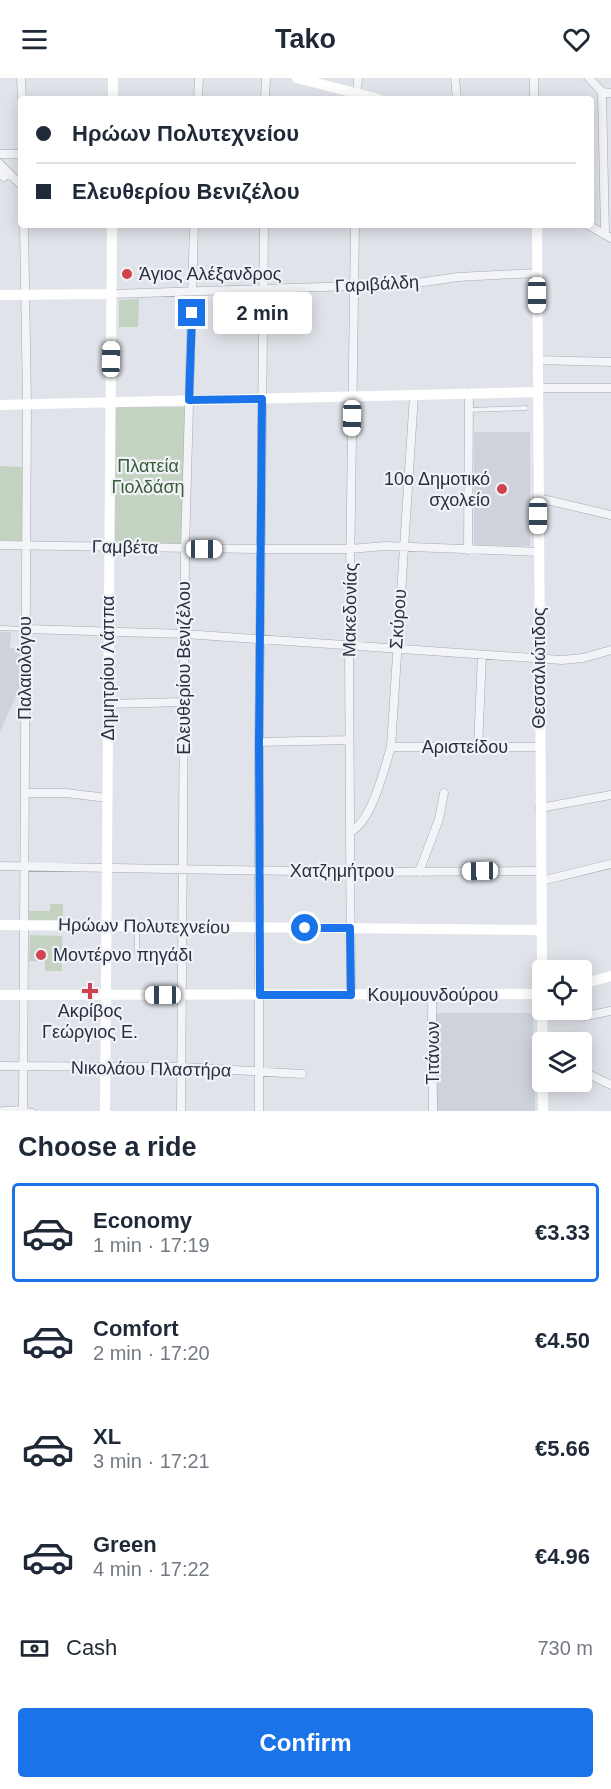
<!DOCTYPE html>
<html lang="en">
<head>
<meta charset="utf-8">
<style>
	body { margin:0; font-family:Arial,sans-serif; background:#f6f6f7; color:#1f2937; height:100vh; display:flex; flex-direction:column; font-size:22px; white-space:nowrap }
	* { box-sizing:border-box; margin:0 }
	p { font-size:20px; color:#747a83 }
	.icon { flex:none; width:33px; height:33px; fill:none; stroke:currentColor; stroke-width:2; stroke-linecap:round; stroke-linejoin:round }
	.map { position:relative; height:1033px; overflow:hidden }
	.details { display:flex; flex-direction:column; background:#fff; flex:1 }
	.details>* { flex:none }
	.hud { position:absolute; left:18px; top:18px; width:576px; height:132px; border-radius:6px; box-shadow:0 3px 15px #0003; display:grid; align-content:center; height:132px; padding:0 18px; background:#fff }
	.buttons { position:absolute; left:532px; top:882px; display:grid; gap:12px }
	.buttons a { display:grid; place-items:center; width:60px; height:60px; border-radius:6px; background:#fff; box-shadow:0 3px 15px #0003; font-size:30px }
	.end { position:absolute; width:27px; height:27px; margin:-14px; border:8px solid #1a73e8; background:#fff; box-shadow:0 0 0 3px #fff }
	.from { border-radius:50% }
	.bubble { position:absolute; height:42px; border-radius:6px; background:#fff; box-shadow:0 3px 15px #0003; font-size:20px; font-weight:600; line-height:42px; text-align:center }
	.car { position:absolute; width:18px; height:36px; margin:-18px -9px; border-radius:8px; box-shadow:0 0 4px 2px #0007; background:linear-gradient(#fff 24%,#345 0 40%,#fff 0 76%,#345 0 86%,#fff 0) }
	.hud b { display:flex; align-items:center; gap:21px; height:57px; font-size:22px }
	.hud b+b { border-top:2px solid #e0e1e3 }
	.hud i { width:15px; height:15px; background:#1f2937 }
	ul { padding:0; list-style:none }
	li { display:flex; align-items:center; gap:18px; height:99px; margin:0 12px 9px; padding:0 6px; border:3px solid transparent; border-radius:6px }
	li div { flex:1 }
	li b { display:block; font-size:22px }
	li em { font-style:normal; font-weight:600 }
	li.on { border-color:#1a73e8 }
	li>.icon { width:54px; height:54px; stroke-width:1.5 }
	h2 { padding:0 18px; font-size:27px; line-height:72px }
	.pay { display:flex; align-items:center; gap:15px; height:66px; padding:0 18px; font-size:22px }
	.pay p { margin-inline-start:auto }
	.action { display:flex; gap:12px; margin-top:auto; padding:12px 18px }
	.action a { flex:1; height:69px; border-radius:6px; background:#1a73e8; color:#fff; font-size:24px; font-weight:600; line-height:69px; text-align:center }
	header { display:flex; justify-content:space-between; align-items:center; height:78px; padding:0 18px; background:#fff; font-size:27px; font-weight:600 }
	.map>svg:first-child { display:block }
</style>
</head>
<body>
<header><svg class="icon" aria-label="menu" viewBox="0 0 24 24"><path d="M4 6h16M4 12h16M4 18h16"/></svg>Tako<svg class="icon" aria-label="heart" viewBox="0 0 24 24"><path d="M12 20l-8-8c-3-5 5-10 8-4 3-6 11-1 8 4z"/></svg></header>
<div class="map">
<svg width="611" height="1033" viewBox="0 0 611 1033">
	<rect width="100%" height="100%" fill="#e0e3e9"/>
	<path fill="#ced2db" d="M474,354h56v114l-56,-1z
		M0,554h11l-1,16h11l-1,39 -20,45z
		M436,935h97l2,98h-98z"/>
	<path fill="#c4d3c1" d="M139,221l-1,28h-19v-27z
		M113,329h74l-4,140 -72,-2z
		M0,388l25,1v74l-25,-1z
		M50,826h13v16l-34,1v-10h21z
		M30,857l32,1v35h-17v-9l-16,-1z"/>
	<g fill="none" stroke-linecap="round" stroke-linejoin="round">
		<g stroke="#a5a9b3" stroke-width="5">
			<path id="lane" d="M355,208l55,-2
				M470,332l56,-2
				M0,550l26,1
				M137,874v-23
				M23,1032l10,1"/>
		</g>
		<g stroke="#a5a9b3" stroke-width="9">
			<path id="street" d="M21,0l1,21
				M455,0l2,21
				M534,0v21
				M589,0l13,14 3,142
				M602,14l9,1
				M357,16l1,-16
				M198,21l1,-21
				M265,21l1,-21
				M0,76h21
				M0,86l21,21
				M0,96l4,3 5,-4
				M588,147l23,13
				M410,206l48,-7 79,-4
				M112,216l242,-8
				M537,282l74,2
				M538,310h73
				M538,420l73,17
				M0,467l261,4h89l35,-3 154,6
				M468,472l1,-157
				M26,551l159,5 377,26 21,-2 28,-8
				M108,626l76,-2
				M259,664l90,-2
				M391,669h149
				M478,669l4,-92
				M25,715h41l41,5
				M540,730l71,-13
				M350,754c22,-10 34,-63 41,-85l23,-352
				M0,788l351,6 189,-1
				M419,794l20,-53 5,-26
				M541,803l70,-17
				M351,917l-2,-350 6,-420
				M432,917l1,116
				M575,932l5,7 31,-6
				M0,988l182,1 120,7
				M582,993l29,14
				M3,1033l20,-1
				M23,1033l4,-707 -3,-179
				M181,1033l4,-562 9,-324
				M259,1033v-369l5,-517"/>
		</g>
		<use href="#lane" stroke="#f3f4f7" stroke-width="4"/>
		<use href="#street" stroke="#f3f4f7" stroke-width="8"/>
		<path stroke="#fff" stroke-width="10" d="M297,0l81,21
			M113,21v-21
			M537,147l6,886
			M0,217l112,-1
			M0,327l538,-13
			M0,847l541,5
			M582,906l29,-8
			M0,917l543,-1
			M105,1033l7,-886"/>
	</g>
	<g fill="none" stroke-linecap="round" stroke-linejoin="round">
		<path stroke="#1a73e8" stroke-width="8" d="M192,235l-3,87 73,-1 -3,343 1,253h91l-1,-67h-45"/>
	</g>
	<g fill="#d0434c" stroke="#f0f2f7" stroke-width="2">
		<circle cx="127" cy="196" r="6"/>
		<circle cx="502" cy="411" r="6"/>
		<circle cx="41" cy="877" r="6"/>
		<path d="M87 904h6v6h6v6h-6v6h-6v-6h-6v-6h6z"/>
	</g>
	<g text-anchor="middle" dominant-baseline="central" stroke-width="4.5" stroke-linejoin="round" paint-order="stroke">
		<g font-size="18" fill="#282f41" stroke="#f0f2f7" text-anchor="start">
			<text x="139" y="196">Άγιος Αλέξανδρος</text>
			<text x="490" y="401" text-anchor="end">10ο Δημοτικό<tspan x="490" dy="21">σχολείο</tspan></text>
			<text x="53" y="877">Μοντέρνο πηγάδι</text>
			<text x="90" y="933" text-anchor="middle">Ακρίβος<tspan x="90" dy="21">Γεώργιος Ε.</tspan></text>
		</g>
		<g font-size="18" fill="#282f41" stroke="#f0f2f7">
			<text transform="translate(377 206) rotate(-3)">Γαριβάλδη</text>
			<text transform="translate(125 469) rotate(1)">Γαμβέτα</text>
			<text transform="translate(350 532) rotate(-89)">Μακεδονίας</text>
			<text transform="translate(398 541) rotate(-86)">Σκύρου</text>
			<text transform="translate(25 590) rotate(-90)">Παλαιολόγου</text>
			<text transform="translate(108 590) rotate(-90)">Δημητρίου Λάππα</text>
			<text transform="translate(184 590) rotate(-90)">Ελευθερίου Βενιζέλου</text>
			<text transform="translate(539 590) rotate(-90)">Θεσσαλιώτιδος</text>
			<text x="465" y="669">Αριστείδου</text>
			<text x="342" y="793">Χατζημήτρου</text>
			<text transform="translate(144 848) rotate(1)">Ηρώων Πολυτεχνείου</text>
			<text x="433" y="917">Κουμουνδούρου</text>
			<text transform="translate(433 975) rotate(-90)">Τιτάνων</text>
			<text transform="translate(151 991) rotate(1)">Νικολάου Πλαστήρα</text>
		</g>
		<g font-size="18" fill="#395d35" stroke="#f0f2f7">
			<text x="148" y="388">Πλατεία<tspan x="148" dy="21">Γιολδάση</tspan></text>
		</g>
	</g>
</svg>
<div class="buttons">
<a><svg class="icon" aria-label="locate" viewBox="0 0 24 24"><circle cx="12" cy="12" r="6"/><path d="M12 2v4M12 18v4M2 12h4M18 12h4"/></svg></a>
<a><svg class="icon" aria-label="layers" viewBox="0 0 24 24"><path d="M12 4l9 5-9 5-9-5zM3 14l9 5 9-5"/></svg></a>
</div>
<i class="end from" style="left:305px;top:850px"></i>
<i class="end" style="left:192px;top:235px"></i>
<div class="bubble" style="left:213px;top:214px;width:99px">2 min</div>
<i class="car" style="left:537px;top:217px;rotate:180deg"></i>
<i class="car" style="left:111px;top:281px;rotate:1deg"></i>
<i class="car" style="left:352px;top:340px;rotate:181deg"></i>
<i class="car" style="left:538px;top:438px;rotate:180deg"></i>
<i class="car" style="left:204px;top:471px;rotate:90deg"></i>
<i class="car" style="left:480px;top:793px;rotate:269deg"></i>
<i class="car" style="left:163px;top:917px;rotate:270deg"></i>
<div class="hud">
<b><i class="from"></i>Ηρώων Πολυτεχνείου</b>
<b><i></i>Ελευθερίου Βενιζέλου</b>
</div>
</div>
<section class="details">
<h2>Choose a ride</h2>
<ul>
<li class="on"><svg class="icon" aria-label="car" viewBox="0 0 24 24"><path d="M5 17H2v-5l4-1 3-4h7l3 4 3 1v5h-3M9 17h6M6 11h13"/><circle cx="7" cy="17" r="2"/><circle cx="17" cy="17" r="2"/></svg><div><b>Economy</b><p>1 min · 17:19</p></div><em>€3.33</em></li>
<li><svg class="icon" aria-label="car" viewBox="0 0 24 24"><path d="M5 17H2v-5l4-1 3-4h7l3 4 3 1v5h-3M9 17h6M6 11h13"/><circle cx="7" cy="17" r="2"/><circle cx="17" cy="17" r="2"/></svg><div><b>Comfort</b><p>2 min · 17:20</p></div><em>€4.50</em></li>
<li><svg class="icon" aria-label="car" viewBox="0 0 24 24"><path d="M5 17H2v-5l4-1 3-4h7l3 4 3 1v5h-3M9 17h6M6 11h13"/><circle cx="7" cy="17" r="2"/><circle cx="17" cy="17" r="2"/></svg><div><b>XL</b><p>3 min · 17:21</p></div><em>€5.66</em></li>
<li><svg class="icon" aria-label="car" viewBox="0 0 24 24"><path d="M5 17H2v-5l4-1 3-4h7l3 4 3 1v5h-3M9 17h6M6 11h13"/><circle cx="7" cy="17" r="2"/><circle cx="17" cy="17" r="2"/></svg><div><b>Green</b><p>4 min · 17:22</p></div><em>€4.96</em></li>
</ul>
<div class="pay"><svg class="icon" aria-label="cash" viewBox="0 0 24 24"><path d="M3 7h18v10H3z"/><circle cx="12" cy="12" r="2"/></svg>Cash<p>730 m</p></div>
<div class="action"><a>Confirm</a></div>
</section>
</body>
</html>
